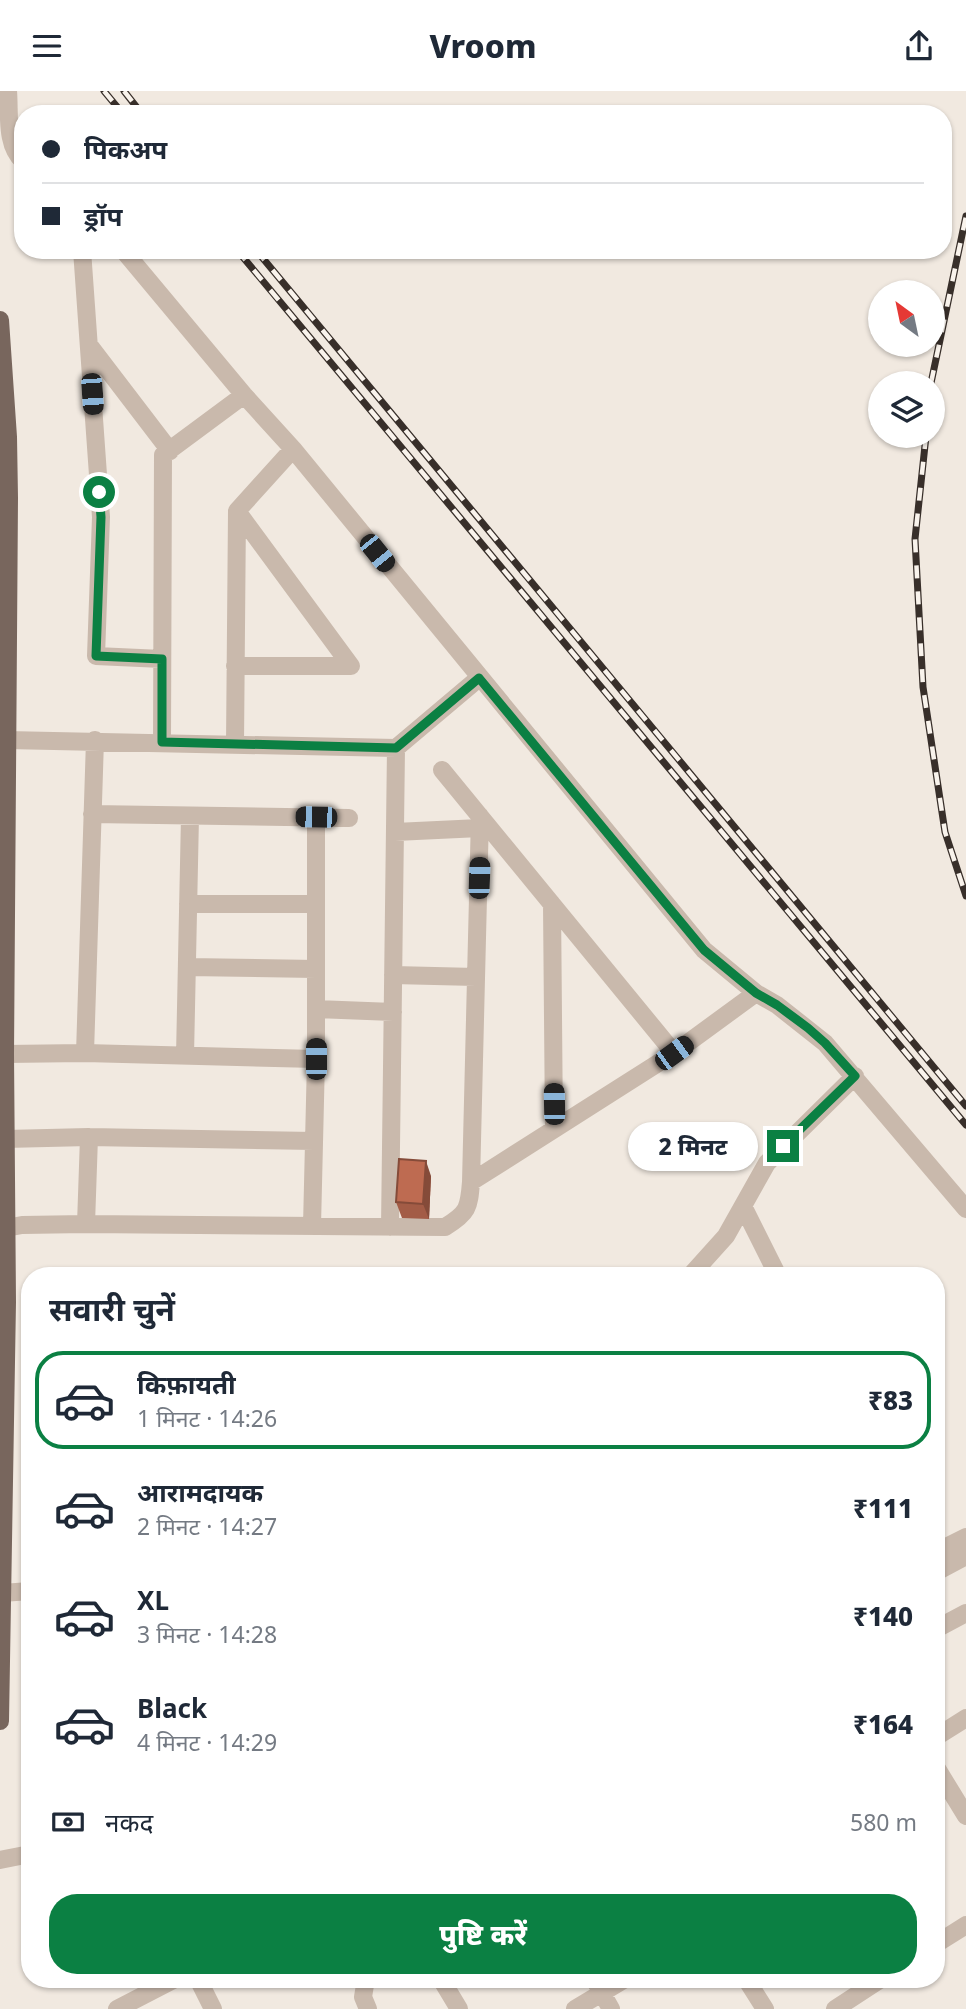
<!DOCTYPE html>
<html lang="hi">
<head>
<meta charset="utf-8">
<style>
	body { margin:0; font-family:"Noto Sans","Noto Sans Devanagari",sans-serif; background:#f2f2f3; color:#1f2937; height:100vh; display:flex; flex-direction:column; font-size:26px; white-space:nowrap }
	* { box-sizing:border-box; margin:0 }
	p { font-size:23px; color:#747a83 }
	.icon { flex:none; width:38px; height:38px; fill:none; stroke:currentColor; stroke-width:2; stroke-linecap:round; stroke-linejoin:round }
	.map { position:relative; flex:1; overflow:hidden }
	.sheet { position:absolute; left:21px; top:1176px; width:924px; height:721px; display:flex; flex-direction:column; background:#fff; border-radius:28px; box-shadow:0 2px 5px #0004 }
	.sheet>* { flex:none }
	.banner { position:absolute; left:14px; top:14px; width:938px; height:154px; border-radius:28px; box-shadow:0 2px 5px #0004; display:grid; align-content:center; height:154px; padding:0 28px; background:#fff }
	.needle { width:46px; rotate:327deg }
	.controls { position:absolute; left:868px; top:189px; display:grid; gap:14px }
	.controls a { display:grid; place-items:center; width:77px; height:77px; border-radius:50%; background:#fff; box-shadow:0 2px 5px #0004; font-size:35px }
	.end { position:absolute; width:32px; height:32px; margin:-16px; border:9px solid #0b8043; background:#fff; box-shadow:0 0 0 4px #fff }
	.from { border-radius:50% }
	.bubble { position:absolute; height:49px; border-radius:24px; background:#fff; box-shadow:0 2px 5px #0004; font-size:23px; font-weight:800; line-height:49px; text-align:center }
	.car { position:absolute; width:21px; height:42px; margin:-21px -10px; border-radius:9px; box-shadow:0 0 5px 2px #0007; background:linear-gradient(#222 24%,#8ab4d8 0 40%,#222 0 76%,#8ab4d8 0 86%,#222 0) }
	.banner b { display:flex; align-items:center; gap:24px; height:66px; font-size:26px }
	.banner b+b { border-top:2px solid #e0e1e3 }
	.banner i { width:18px; height:18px; background:#1f2937 }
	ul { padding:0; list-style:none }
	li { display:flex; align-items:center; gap:21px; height:98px; margin:0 14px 10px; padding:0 14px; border:4px solid transparent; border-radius:28px }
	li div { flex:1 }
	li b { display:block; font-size:26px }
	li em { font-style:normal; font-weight:800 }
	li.current { border-color:#0b8043 }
	li>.icon { width:63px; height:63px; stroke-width:1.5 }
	h2 { padding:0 28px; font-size:32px; line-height:84px }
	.pay { display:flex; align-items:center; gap:18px; height:77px; padding:0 28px; font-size:26px }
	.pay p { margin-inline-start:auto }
	.action { display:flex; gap:14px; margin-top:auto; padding:14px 28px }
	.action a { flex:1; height:80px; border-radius:28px; background:#0b8043; color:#fff; font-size:28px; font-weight:800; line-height:80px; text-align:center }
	header { display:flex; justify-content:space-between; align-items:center; height:91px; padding:0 28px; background:#fff; font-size:32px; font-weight:800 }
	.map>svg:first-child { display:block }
</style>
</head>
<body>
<header><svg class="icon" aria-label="menu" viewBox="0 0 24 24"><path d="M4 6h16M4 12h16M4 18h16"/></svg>Vroom<svg class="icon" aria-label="share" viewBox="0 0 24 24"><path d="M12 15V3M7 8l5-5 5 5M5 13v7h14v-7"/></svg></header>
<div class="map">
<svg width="966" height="1918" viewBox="0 0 966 1918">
	<rect width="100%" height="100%" fill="#f1e9e0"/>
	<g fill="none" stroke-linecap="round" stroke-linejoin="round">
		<path stroke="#c9b9ac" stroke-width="18" d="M8,0c2,22 -3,54 15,70
			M82,159l19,267 -5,139 66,3
			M123,159l121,145 49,54 411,501 52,43 21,12 48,38 141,166
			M89,254l81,106
			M235,575h116l-114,-155
			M6,649l390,8
			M162,651l1,-287 81,-60
			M235,653l2,-233 56,-62
			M442,679l232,283
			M92,723l257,4
			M395,741l85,-4
			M188,813h128
			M552,813l2,225
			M187,876l129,2
			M393,884l83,2
			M316,918l77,3
			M85,962l10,-313
			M5,963l80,-1 231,6
			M185,965l5,-240
			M5,1048l84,-2 225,4
			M471,1091l9,-366
			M743,1115l35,70
			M86,1133l3,-87
			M312,1135l4,-167v-242
			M390,1136l6,-479 83,-70
			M6,1137l16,-3 64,-1 359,3c23,-14 24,-19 26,-45l203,-129 82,-60
			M690,1185l36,-40 41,-73 88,-87
			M936,1461l30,-15
			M936,1481l30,-16
			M2,1502l28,-2
			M936,1538l30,-16
			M936,1646l30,-19
			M936,1676l30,49
			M0,1769l30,-6
			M936,1853l30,-19
			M198,1888l15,30
			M366,1888l-3,18 5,12
			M441,1888l18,30
			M594,1888l17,30
			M746,1888l19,30
			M117,1918l58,-30
			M575,1918l50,-30
			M835,1918l46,-30"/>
		<path stroke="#78665d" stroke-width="18" d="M0,229l8,117 1,61 -4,556 2,248 -7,419"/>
		<g stroke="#382f2a" stroke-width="7">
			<path id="rail" d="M104,0l19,23
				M124,0l18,23
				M237,159l729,875
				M256,159l710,856
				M931,292l35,-167
				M926,345l-11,103 8,148 22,145 21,64"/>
		</g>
		<use href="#rail" stroke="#f9f3ec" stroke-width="4.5" stroke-dasharray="13" stroke-linecap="butt"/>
	</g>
	<path fill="#a35c46" d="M431,1085l-2,43 -27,-1 -6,-16z"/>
	<path fill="#854b39" d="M426,1070l5,15 -2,43 -6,-15z"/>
	<path fill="#be6b51" stroke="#854b39" stroke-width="2" d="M399,1068l27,2 -3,43 -27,-2z"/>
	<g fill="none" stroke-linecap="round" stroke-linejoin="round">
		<path stroke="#0b8043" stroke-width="9" d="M99,401l2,25 -5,139 66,3v83l234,6 83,-70 225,272 52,43 21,12 31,23 17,15 30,33 -72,70"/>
	</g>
</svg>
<div class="controls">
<a><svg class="needle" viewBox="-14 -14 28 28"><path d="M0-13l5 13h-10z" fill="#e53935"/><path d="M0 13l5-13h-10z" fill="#747a83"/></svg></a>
<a><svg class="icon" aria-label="layers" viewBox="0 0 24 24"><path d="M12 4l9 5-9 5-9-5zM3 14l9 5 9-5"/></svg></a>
</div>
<i class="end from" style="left:99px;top:401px"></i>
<i class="end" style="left:783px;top:1055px"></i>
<div class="bubble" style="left:628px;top:1031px;width:130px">2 मिनट</div>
<i class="car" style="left:92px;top:303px;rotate:176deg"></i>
<i class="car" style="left:377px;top:462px;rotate:141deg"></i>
<i class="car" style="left:316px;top:726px;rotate:271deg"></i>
<i class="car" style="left:479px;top:787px;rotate:2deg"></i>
<i class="car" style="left:674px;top:962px;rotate:54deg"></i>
<i class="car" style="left:316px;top:968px;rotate:0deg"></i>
<i class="car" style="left:554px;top:1013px;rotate:359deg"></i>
<div class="banner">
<b><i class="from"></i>पिकअप</b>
<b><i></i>ड्रॉप</b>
</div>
<section class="sheet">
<h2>सवारी चुनें</h2>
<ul>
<li class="current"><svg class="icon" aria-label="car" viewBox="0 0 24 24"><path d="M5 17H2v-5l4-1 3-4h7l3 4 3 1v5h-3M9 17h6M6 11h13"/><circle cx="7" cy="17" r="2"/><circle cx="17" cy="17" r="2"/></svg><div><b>किफ़ायती</b><p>1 मिनट · 14:26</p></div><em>₹83</em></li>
<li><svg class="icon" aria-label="car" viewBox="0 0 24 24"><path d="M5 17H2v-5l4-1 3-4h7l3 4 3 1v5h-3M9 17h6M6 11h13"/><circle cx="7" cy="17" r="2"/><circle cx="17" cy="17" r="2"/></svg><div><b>आरामदायक</b><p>2 मिनट · 14:27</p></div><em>₹111</em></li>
<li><svg class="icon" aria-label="car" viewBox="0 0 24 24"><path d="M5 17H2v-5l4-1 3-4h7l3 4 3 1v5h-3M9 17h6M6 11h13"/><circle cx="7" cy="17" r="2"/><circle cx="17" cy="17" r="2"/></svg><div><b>XL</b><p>3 मिनट · 14:28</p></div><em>₹140</em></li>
<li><svg class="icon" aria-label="car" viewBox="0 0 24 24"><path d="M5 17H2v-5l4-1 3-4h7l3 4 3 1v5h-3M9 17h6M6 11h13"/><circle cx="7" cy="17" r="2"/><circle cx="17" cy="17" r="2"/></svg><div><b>Black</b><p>4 मिनट · 14:29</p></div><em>₹164</em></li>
</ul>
<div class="pay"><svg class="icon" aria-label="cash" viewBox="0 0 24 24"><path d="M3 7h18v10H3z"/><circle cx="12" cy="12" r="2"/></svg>नकद<p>580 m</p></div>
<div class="action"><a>पुष्टि करें</a></div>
</section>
</div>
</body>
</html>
